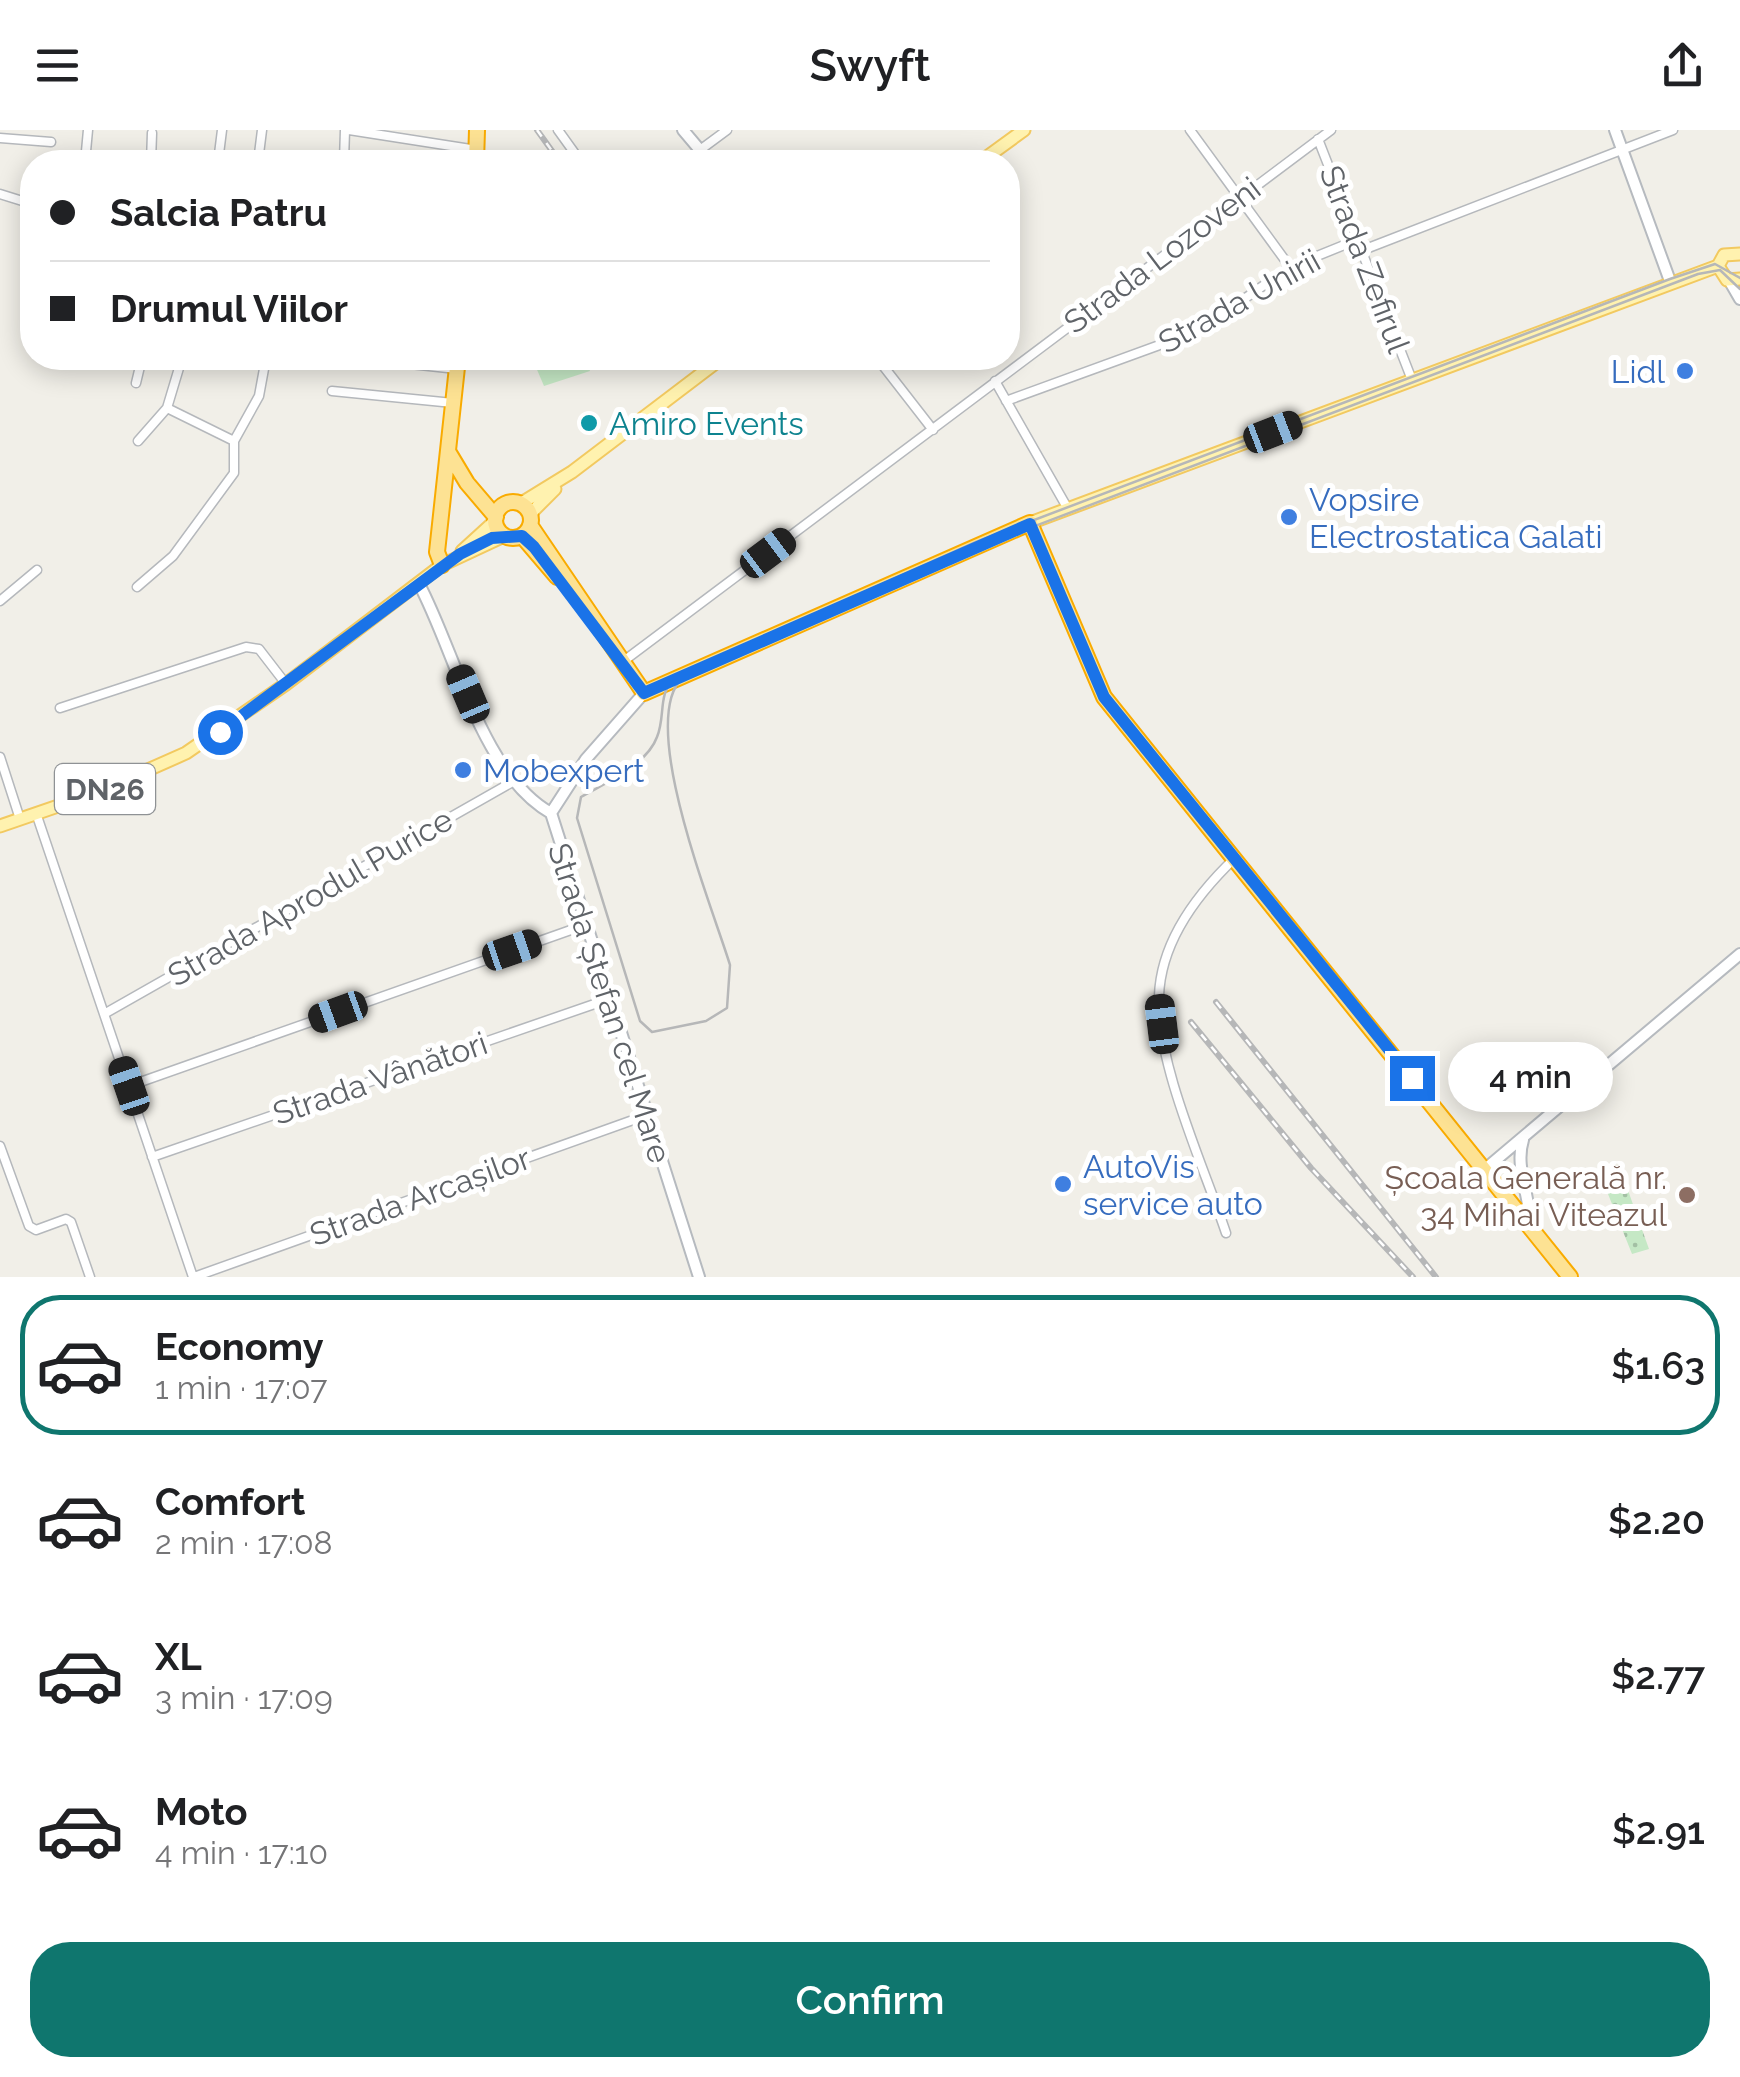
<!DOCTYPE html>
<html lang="en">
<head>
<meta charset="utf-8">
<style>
	body { margin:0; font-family:Raleway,sans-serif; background:#f6f6f6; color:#202124; height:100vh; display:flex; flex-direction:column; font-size:38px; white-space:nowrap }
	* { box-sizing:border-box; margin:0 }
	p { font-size:32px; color:#757577 }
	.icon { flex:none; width:55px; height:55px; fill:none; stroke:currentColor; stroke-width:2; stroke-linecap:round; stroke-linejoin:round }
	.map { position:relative; height:1147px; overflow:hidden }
	.drawer { display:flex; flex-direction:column; background:#fff; flex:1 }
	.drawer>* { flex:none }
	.banner { position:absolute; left:20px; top:20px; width:1000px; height:220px; border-radius:40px; box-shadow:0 5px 25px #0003; display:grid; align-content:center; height:220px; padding:0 30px; background:#fff }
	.end { position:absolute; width:45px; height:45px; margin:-22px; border:12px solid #1a73e8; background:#fff; box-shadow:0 0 0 5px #fff }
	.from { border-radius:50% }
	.bubble { position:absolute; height:70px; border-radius:35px; background:#fff; box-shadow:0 5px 25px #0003; font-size:32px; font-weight:600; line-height:70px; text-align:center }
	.car { position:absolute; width:30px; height:60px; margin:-30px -15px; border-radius:12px; box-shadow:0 0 8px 2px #0007; background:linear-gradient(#222 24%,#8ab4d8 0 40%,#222 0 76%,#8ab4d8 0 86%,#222 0) }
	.banner b { display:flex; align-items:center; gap:35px; height:95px; font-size:38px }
	.banner b+b { border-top:2px solid #e0e0e0 }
	.banner i { width:25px; height:25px; background:#202124 }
	ul { padding:18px 0 0; list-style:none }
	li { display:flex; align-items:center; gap:30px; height:140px; margin:0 20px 15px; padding:0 10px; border:5px solid transparent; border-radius:40px }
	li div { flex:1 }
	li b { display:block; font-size:38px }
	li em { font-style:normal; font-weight:600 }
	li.active { border-color:#0f766e }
	li>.icon { width:90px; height:90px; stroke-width:1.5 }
	.primary-button { display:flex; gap:20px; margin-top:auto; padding:20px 30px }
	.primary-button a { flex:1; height:115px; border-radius:40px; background:#0f766e; color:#fff; font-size:40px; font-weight:600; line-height:115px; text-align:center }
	header { display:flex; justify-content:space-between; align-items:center; height:130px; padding:0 30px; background:#fff; font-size:45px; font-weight:600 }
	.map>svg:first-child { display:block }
</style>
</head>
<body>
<header><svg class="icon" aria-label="menu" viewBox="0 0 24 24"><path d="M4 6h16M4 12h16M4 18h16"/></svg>Swyft<svg class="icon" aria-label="share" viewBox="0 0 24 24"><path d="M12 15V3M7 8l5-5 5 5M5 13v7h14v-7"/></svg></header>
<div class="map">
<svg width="1740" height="1147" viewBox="0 0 1740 1147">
	<defs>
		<pattern id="grass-dots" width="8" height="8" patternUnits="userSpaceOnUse" patternTransform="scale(2.5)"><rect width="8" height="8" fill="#c5e8c5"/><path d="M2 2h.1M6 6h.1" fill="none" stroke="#a3c0a4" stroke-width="1.8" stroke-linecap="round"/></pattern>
	</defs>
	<rect width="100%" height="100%" fill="#f1efe8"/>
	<path fill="url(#grass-dots)" d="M1625,1052l24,67 -17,5 -26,-65z"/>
	<path fill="#c5e8c5" d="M532,228h52l6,13 -46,15z"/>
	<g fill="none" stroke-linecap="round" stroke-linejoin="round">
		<g stroke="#b5b8bc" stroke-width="11">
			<path id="street" d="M349,0l128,20
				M558,0l23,32
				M1190,0l100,137
				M0,8l51,4
				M1318,9l94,241
				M700,20l27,-20
				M344,31l1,-31
				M85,32l3,-32
				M151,32l1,-29
				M218,32l4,-32
				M258,32l4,-32
				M0,64l32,10
				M1363,120l310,-120
				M354,228l103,11
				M877,228l56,72
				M995,251l73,128
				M136,253l6,-25
				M332,261l121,12
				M1006,271l192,-70 92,-64 69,-28
				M167,278l67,33
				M138,311l29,-33 15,-50
				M137,457l36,-31 61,-83v-32l25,-45 7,-38
				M0,471l37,-31
				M621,533l710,-533
				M60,578l186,-61 13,2 27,35
				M0,627l20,62
				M36,683l157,464
				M104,884l412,-234
				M129,956l456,-161
				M0,1016l29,80 7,4 30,-11 5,3 19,55
				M152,1027l457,-158
				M1226,1103c-22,-66 -70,-170 -67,-237 2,-56 39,-103 77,-139
				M194,1147l453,-162"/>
		</g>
		<g stroke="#b6babf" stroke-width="14">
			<path id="secondary" d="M683,0l27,32
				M1615,0l55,151
				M1729,150l11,19
				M419,454c36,67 63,191 132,229
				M551,683l148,464
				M551,683l35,-54 58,-66
				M1523,1010c-9,28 9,59 7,89
				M1484,1040l256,-216"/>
		</g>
		<g stroke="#f2c960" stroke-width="15">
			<path id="primary" d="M980,32l44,-32
				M1718,136l6,-11 16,-1
				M1718,136l9,14 13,-1
				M520,374l52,-32 150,-114
				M530,384l25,-25
				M1030,393l688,-257
				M462,421l34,-31
				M0,696l96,-33 90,-40 100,-69 156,-119 62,-29"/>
		</g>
		<g stroke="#f9ab00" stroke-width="18">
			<path id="highway" d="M476,32l1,-32
				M449,323l18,30 29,34
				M495 390a18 18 0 1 1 36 0a18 18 0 1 1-36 0Z
				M530,395l114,168 386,-170 74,174 466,580
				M522,406l35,41
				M442,435l-5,-13 21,-194"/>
		</g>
		<use href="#street" stroke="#fff" stroke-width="8"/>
		<use href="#secondary" stroke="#fff" stroke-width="10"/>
		<use href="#primary" stroke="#fff2af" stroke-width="11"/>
		<use href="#highway" stroke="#fde293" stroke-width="14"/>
		<path stroke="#b6b7b8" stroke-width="2.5" d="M1740,148l-25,-14 -45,15 -694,263 -301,135c-18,18 -9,38 -18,60 -10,28 -52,46 -76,60l-4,21 63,203 12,11 54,-11 21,-13 3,-43c-18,-59 -93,-242 -48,-287l303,-133 713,-271 22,-4 20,19"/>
		<g stroke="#b6b7b8" stroke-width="6">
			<path id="rail" d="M537,0l23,32
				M1216,872l220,275
				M1191,892l120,146 102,109"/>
		</g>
		<use href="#rail" stroke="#fff" stroke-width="2.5" stroke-dasharray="8" stroke-linecap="butt"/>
	</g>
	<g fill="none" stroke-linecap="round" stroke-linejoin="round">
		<path stroke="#1a73e8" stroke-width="12" d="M220,602l240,-178 32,-16 30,-2 12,11 110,146 386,-169 74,173 308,381"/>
	</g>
	<g fill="#3f7fe0" stroke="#fff" stroke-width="4">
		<circle cx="1685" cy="241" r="10"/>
		<circle cx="1289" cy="387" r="10"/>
		<circle cx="463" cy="640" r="10"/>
		<circle cx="1063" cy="1054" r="10"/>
	</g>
	<circle fill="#0f9aa8" stroke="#fff" stroke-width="4" cx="589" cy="293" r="10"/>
	<circle fill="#8d6e63" stroke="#fff" stroke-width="4" cx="1687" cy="1065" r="10"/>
	<g text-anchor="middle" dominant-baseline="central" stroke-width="10" stroke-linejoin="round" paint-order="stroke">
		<rect fill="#fff" stroke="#8f9295" stroke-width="2.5" x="55" y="634" width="100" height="50" rx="8"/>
		<g font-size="30" font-weight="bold" fill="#5f6368">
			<text x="105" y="659">DN26</text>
		</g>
		<g font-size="32" fill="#5f6368" stroke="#fff">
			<text transform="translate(1162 125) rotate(-37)">Strada Lozoveni</text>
			<text transform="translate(1365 129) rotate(69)">Strada Zefirul</text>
			<text transform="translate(1239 171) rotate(-29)">Strada Unirii</text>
			<text transform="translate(310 767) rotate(-30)">Strada Aprodul Purice</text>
			<text transform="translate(610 873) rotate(72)">Strada Ștefan cel Mare</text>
			<text transform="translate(380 948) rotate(-19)">Strada Vânători</text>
			<text transform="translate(420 1066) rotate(-20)">Strada Arcașilor</text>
		</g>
		<g font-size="32" fill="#366cbe" stroke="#fff" text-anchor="start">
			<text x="1665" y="241" text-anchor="end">Lidl</text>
			<text x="1309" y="369">Vopsire<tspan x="1309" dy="37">Electrostatica Galati</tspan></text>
			<text x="483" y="640">Mobexpert</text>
			<text x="1083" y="1036">AutoVis<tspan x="1083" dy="37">service auto</tspan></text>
		</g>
		<g font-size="32" fill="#0d838f" stroke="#fff" text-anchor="start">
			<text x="609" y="293">Amiro Events</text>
		</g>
		<g font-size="32" fill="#785e54" stroke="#fff" text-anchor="end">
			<text x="1667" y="1047">Școala Generală nr.<tspan x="1667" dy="37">34 Mihai Viteazul</tspan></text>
		</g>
	</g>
</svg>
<i class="end from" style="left:220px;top:602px"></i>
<i class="end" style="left:1412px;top:948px"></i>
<div class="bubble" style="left:1448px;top:912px;width:165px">4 min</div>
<i class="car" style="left:1273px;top:302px;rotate:69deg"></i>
<i class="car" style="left:768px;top:423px;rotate:53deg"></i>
<i class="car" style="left:468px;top:564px;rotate:337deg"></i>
<i class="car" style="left:512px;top:820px;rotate:71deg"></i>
<i class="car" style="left:338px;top:882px;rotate:250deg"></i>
<i class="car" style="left:1162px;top:894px;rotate:353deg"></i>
<i class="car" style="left:129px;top:956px;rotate:341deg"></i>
<div class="banner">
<b><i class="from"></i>Salcia Patru</b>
<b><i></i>Drumul Viilor</b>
</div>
</div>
<section class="drawer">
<ul>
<li class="active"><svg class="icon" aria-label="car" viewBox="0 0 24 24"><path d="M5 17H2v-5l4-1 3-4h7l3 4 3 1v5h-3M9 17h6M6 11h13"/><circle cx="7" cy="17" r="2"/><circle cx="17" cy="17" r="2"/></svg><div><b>Economy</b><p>1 min · 17:07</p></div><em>$1.63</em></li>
<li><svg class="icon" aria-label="car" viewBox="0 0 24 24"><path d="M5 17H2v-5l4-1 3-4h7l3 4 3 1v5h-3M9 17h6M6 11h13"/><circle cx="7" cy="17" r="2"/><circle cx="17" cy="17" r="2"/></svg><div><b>Comfort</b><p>2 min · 17:08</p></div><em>$2.20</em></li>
<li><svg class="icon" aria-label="car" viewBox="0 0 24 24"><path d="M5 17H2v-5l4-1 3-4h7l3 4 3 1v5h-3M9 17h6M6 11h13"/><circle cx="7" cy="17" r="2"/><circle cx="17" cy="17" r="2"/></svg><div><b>XL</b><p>3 min · 17:09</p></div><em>$2.77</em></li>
<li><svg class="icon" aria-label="car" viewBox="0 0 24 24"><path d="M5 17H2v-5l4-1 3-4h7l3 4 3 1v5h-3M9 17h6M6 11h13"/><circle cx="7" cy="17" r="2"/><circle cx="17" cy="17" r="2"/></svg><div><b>Moto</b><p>4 min · 17:10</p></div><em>$2.91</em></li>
</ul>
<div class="primary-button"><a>Confirm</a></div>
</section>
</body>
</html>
